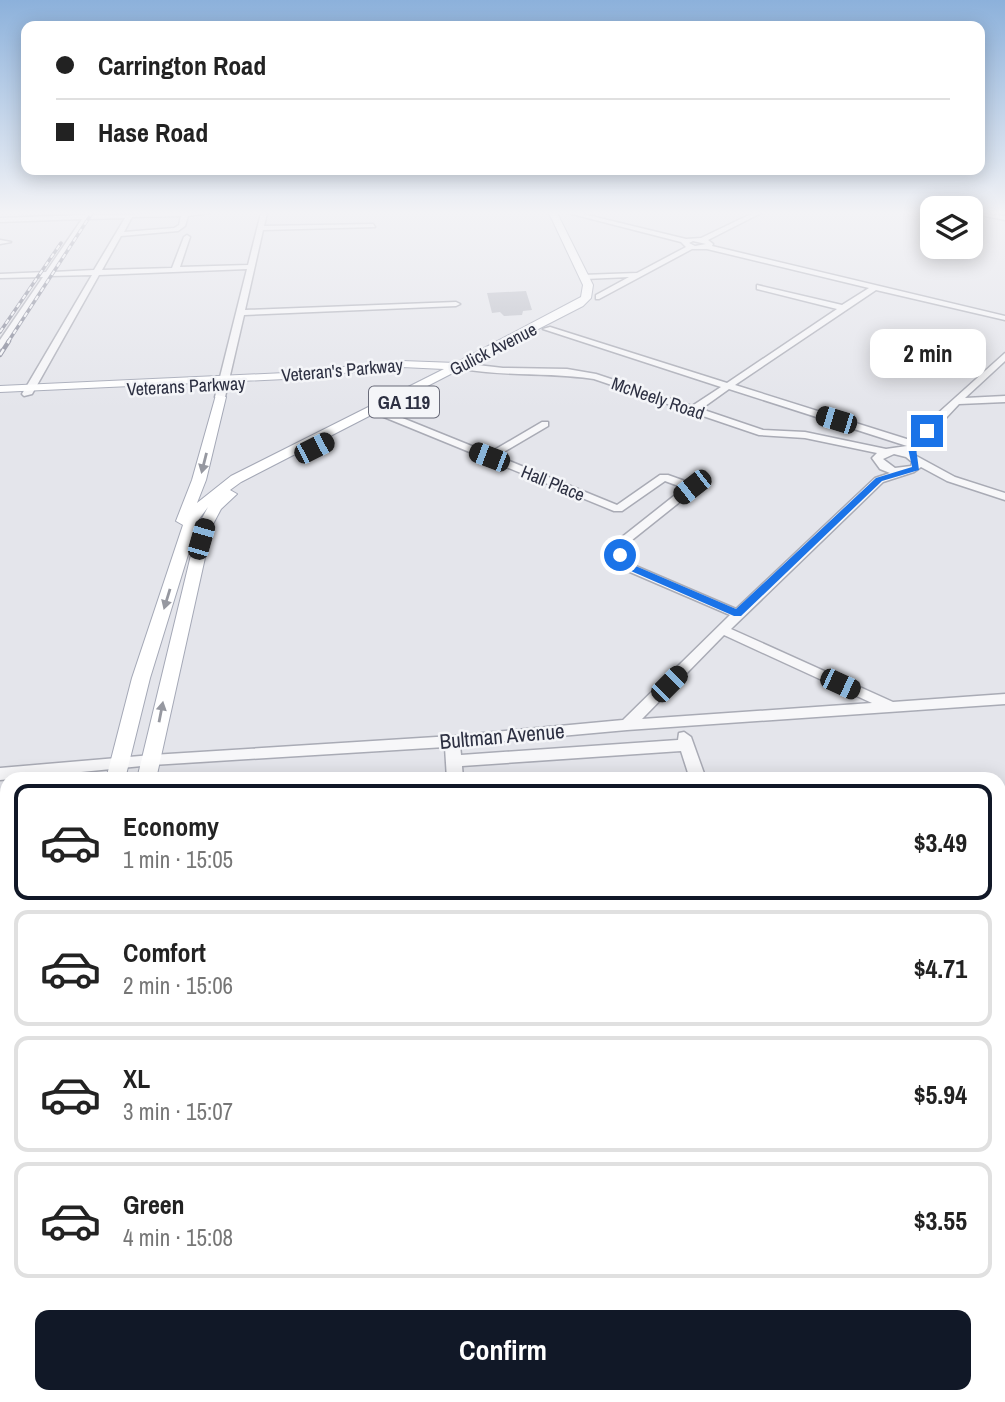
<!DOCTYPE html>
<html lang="en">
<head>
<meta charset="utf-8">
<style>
	body { margin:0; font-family:"Archivo Narrow",sans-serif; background:#f6f6f6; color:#222; height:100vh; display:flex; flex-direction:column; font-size:26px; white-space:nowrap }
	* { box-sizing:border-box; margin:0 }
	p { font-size:23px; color:#767676 }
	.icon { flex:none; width:38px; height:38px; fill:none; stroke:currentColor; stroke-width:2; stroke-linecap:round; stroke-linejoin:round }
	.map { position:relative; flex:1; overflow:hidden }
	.sheet { position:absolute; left:0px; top:772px; width:1006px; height:632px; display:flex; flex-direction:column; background:#fff; border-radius:21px 21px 0 0; box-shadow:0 4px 18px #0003 }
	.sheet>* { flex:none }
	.guide { position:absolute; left:21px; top:21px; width:964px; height:154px; border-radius:14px; box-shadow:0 4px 18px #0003; display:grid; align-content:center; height:154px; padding:0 35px; background:#fff }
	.controls { position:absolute; left:920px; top:196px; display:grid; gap:14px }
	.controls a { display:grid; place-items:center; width:63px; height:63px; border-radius:14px; background:#fff; box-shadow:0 4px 18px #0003; font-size:35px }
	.end { position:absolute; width:32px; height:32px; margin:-16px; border:9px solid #1a73e8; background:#fff; box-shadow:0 0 0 4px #fff }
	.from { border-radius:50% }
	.bubble { position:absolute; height:49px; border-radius:14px; background:#fff; box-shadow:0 4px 18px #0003; font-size:23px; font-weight:700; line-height:49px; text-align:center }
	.car { position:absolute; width:21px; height:42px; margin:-21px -10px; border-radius:9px; box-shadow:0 0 5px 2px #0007; background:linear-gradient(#222 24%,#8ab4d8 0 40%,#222 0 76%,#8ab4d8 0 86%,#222 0) }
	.guide b { display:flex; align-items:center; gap:24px; height:66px; font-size:26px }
	.guide b+b { border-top:2px solid #e0e0e0 }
	.guide i { width:18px; height:18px; background:#222 }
	ul { padding:12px 0 0; list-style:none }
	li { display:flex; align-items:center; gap:21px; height:116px; margin:0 14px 10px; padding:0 21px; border:4px solid #e0e0e0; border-radius:14px }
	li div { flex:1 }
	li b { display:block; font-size:26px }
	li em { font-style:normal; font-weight:700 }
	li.current { border-color:#111827 }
	li>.icon { width:63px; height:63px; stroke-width:1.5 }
	.button { display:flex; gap:14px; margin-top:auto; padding:14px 35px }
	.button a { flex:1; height:80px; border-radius:14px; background:#111827; color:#fff; font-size:28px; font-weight:700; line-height:80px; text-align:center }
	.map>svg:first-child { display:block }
</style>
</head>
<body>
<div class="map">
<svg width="1005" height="1402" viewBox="0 0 1005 1402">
	<rect width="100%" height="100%" fill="#e4e5eb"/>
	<path fill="#bcbec7" d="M526,291l6,19 -9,1 -1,4 -18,1 -4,-4 -8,1 -5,-20z"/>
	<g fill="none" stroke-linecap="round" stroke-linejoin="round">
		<path stroke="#bfc1c9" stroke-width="21" stroke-dasharray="21 10" stroke-linecap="butt" d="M0,1016l7,-6"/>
		<path stroke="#bfc1c9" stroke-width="27" stroke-dasharray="27 14" stroke-linecap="butt" d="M0,1045l7,-8"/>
		<g stroke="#a9abb5" stroke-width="3">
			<path id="minor" d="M86,213h6l-1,2 118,-2 -21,3 -3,10 -7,5 -57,5 -19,34 70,-2 12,-31 3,-2 3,2 -10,30 68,-2 13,-52h6l-3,13 109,-2 2,3 -112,3 -18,80 211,-8 4,2 -4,2 -212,9 -19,82 -5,3 -5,-3 32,-128 -148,6 -67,119 -8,2 -2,-2 70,-119 -42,1 -47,72 -3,1v-9l43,-63 -43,1v-4l46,-2 36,-53 -82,3v-4l84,-3zM181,216l-2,9 -5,3 -50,4 8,-15zM125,218l-31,52 -41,2 35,-53z
				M568,213h11l107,26 15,-1 52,-25h8l-53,27 5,4 -1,2 293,70v4l-129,-30 -141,95 178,56 23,-26 69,-62v8l-40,37 40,-2v6l-46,2 -43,46 -7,2 46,25 50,16v7l-58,-19 -26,-14 -7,5 -31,10 -152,147 162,73 112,-8v10l-378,26 -167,15 1,10 217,-15 1,-7 5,-1 7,5 15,42h-16l-9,-28 -219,15 1,13h-16l-2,-32 -293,18 -152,15v-12l152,-13 300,-19 171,-16 107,-105 -107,-46 -9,-14 3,-14 67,-53 -19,-7 -43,30h-8l-235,-96v-4h6l104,42 53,-31h6v4l-51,30 120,49 43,-30h8l28,10v4l-69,55 -1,11 5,9 105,45 139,-131 15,-5 -10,-4 -8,-11 5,-5 -72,-15 -46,-3 -165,-56c-45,-7 -92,-2 -137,-11v-4l3,-1 43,5 64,1 29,5 96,32 29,-19 -178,-58 7,-2 177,56 110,-74 -80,-20v-4l85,20 27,-17 -162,-39h-15l-93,50h-3v-4l33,-18 -44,2h-3v-4l55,-2 49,-26 -5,-5zM693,241l13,3 -11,2 -6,-3zM729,389l178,57 -21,3 -81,-17 -42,-2 -62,-21zM894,454l12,3 6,5 -1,4 -16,2 -12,-9zM724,635l148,68 -230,16z
				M977,213l28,3v4l-25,-5z
				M0,240l11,2 -11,2z"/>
		</g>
		<g stroke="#a4a8b6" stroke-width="2">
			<path id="major" d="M549,213h8l36,72 -2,13 -8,8 -342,176 -11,8 7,4 -16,15 -9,17 -56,253h-19l61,-253 10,-19 -9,12 -49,159 -25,101h-19l26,-101 51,-153 -7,-4 16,-41 24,-85 10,2 -20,83 -9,23 34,-27 213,-107 -42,-2 -117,12 -285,13v-6l285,-13 117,-12 54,2 125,-66 2,-12z
				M7,971v25l-7,2v-25z"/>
		</g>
		<use href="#minor" fill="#f7f7f9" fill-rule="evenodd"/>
		<use href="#major" fill="#fff" fill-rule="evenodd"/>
		<g stroke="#7f8293" stroke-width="3.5">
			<path id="rail-far1" d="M0,332l61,-89
				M8,342l84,-129"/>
		</g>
		<g stroke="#7f8293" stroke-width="4.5">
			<path id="rail" d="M0,355l9,-14"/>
		</g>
		<use href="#rail-far1" stroke="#f4f5f8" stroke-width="2" stroke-dasharray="5" stroke-linecap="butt"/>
		<use href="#rail" stroke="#f4f5f8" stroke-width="2.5" stroke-dasharray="7" stroke-linecap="butt"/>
	</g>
	<defs><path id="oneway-solid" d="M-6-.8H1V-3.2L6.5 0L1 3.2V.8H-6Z" transform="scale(1.75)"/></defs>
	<g fill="#9698a0">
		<use href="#oneway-solid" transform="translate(204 463) rotate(104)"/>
		<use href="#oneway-solid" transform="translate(167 599) rotate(107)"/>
		<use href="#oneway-solid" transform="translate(161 712) rotate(-79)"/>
	</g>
	<linearGradient id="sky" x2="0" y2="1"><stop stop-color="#8cb1db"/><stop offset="0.52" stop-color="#f3f3f6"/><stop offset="1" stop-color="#f3f3f6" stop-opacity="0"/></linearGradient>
	<rect width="1005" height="409" fill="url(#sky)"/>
	<path fill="#1a73e8" d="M924,429l7,2 -15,17 3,22 -37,11 -141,135h-7l-110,-48 -9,-13 8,-2 8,11 105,45 140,-131 36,-11 -4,-19z"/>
	<g text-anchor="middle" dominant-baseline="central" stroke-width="5" stroke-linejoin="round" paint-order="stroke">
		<g font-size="18" fill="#2d3042" stroke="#f4f5f8">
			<text transform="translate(493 349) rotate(-27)">Gulick Avenue</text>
			<text transform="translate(342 370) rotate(-5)">Veteran's Parkway</text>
			<text transform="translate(186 386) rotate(-3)">Veterans Parkway</text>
			<text transform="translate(658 398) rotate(19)">McNeely Road</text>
			<text transform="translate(553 483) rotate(22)">Hall Place</text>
		</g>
		<rect fill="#f4f5f8" stroke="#696b79" stroke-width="2" x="369" y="386.5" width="70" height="31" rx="5"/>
		<g font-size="19" font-weight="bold" fill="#2d3042">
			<text x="404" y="402">GA 119</text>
		</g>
		<g font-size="21" fill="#2d3042" stroke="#f4f5f8">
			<text transform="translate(502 736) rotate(-5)">Bultman Avenue</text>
		</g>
	</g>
</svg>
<div class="controls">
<a><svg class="icon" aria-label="layers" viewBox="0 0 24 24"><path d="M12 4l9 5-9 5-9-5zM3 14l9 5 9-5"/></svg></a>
</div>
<i class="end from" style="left:620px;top:555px"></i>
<i class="end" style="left:927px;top:431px"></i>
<div class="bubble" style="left:870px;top:329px;width:116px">2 min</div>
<i class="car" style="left:836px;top:420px;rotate:287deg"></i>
<i class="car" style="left:314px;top:448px;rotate:63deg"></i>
<i class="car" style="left:489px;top:457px;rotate:291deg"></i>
<i class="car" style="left:692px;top:487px;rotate:232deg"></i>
<i class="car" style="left:201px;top:539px;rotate:16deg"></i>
<i class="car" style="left:669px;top:684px;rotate:45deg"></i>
<i class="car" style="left:840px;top:684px;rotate:115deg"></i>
<div class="guide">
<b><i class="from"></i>Carrington Road</b>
<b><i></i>Hase Road</b>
</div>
<section class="sheet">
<ul>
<li class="current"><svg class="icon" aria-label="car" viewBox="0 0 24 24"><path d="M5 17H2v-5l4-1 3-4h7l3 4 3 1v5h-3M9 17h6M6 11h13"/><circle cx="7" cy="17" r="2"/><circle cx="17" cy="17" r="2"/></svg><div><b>Economy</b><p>1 min · 15:05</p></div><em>$3.49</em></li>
<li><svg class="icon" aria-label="car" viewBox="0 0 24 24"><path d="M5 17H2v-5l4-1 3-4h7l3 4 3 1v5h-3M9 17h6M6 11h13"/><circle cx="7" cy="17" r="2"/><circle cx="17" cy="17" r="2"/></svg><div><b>Comfort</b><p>2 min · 15:06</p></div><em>$4.71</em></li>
<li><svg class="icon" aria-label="car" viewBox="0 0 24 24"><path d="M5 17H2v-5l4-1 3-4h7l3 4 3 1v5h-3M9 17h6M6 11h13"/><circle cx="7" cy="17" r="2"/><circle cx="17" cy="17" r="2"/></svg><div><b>XL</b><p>3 min · 15:07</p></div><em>$5.94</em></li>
<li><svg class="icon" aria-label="car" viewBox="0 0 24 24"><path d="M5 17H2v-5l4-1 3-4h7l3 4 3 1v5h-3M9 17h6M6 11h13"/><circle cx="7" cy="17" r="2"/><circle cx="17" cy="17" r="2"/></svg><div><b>Green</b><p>4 min · 15:08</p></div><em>$3.55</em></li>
</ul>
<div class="button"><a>Confirm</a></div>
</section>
</div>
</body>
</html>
